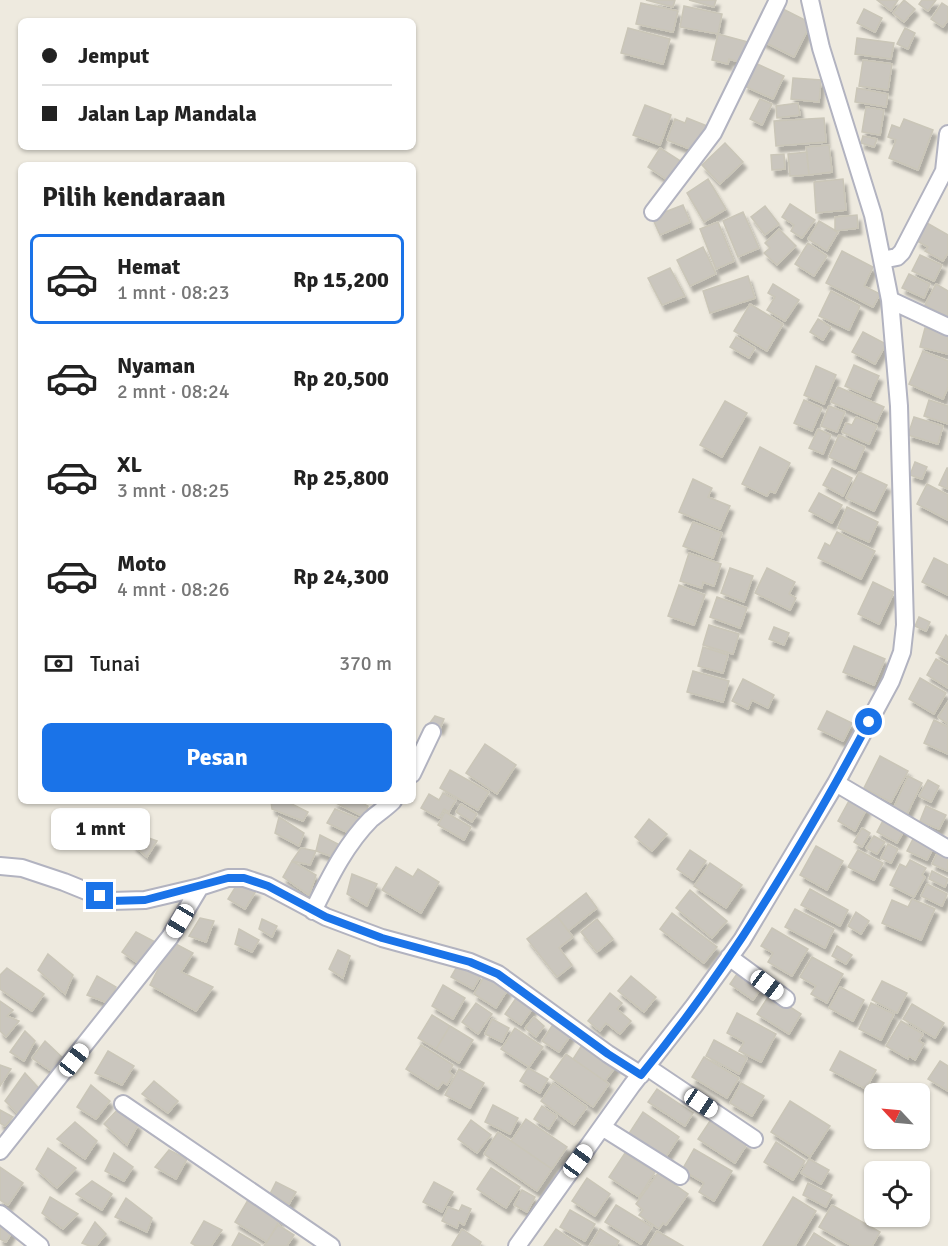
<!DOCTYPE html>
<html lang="id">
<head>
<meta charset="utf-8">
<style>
	body { margin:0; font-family:Signika,sans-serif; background:#f6f6f6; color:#222; height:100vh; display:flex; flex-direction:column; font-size:22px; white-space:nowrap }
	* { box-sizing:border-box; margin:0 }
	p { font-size:20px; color:#767676 }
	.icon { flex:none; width:33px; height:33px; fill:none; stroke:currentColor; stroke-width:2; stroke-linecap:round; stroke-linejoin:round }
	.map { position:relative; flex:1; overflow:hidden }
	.details { position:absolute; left:18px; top:162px; width:398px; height:642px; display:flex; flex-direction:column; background:#fff; border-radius:9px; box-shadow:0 2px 4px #0004 }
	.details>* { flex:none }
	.guide { position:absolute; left:18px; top:18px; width:398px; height:132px; border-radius:9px; box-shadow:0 2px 4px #0004; display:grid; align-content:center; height:132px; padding:0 24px; background:#fff }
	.needle { width:39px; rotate:296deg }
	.buttons { position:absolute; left:864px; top:1083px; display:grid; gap:12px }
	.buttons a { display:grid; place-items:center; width:66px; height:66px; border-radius:9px; background:#fff; box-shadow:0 2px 4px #0004; font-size:30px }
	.end { position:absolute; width:27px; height:27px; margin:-14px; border:8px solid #1a73e8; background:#fff; box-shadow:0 0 0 3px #fff }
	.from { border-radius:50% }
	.bubble { position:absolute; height:42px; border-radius:9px; background:#fff; box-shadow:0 2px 4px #0004; font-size:20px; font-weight:800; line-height:42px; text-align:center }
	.car { position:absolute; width:18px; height:36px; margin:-18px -9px; border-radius:8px; box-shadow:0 0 4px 2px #0007; background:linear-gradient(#fff 24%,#345 0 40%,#fff 0 76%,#345 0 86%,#fff 0) }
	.guide b { display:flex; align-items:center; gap:21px; height:57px; font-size:22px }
	.guide b+b { border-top:2px solid #e0e0e0 }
	.guide i { width:15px; height:15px; background:#222 }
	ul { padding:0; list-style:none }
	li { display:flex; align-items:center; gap:18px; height:90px; margin:0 12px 9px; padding:0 12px; border:3px solid transparent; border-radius:9px }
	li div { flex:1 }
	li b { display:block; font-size:22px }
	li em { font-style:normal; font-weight:800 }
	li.on { border-color:#1a73e8 }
	li>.icon { width:54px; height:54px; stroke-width:1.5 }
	h2 { padding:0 24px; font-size:27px; line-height:72px }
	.pay { display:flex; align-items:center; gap:15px; height:66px; padding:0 24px; font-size:22px }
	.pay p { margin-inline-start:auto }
	.action { display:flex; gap:12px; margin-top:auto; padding:12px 24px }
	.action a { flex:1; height:69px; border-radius:9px; background:#1a73e8; color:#fff; font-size:24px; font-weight:800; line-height:69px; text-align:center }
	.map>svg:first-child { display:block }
</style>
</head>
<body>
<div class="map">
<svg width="948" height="1246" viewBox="0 0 948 1246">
	<defs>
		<filter id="shadow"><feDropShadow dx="3.5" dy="6" stdDeviation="1.5" flood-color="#0004"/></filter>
	</defs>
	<rect width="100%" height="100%" fill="#eeeadf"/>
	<path fill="#cac6be" stroke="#cac6b8" stroke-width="1.5" filter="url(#shadow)" d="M646,0h29l-2,7z
		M689,0h27l-2,7z
		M877,0h21l-7,11z
		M904,0l11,9 -11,13 -11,-9z
		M922,0h14l-8,11 -9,-7z
		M641,3l37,8 -5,21 -37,-8z
		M942,3l6,4v13l-5,7 -12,-8z
		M684,6l38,8 -4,20 -38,-7z
		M779,7l32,16 -17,34 -32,-16z
		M864,9l18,9 -7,14 -18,-9z
		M628,28l42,11 -7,25 -42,-11z
		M905,28l10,5 -7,16 -11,-5z
		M718,34l30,8 -5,21 -14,-4 -1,5 -16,-4z
		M857,38l37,5 -3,16 -36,-5z
		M863,60l29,4 -4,26 -29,-4z
		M755,63l29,13 -11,23 -29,-13z
		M793,78l28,2 -2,22 -28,-3z
		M857,88l31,6 -2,13 -31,-5z
		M760,99l12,5 -10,21 -12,-6z
		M798,103l2,12 -23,3 -1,-12z
		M645,105l26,10 -11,30 -27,-10z
		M866,107l18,3 -4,25 -18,-3z
		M687,118l20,8 -12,25 -28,-11 8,-21 10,4z
		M824,118l2,24 -50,4 -2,-25z
		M904,119l29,11 -15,40 -29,-12 7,-18 -8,-3 4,-12 8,3z
		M863,136l14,3 -3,8 -13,-4z
		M725,143l18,19 -23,22 -18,-19z
		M829,145l3,27 -23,3 -3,-28z
		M660,148l22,14 -13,19 -21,-14z
		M807,152l2,23 -19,1 -2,-22z
		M784,154l1,15 -13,1 -1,-15z
		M708,179l18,30 -22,13 -17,-29z
		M843,179l3,31 -30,3 -2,-31z
		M790,204l25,16 -13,18 -11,-7 3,-6 -12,-8z
		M683,205l7,17 -30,13 -8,-18z
		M765,206l14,18 -14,11 -14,-18z
		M743,212l16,36 -21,9 -15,-36z
		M857,215l1,13 -23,3v-14z
		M819,221l19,11 -11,19 -19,-12z
		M718,222l16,39 -18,8 -16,-40z
		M927,223l21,12v18l-5,8 -18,-10 3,-4 -11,-6z
		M779,229l17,17 -19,19 -13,-12 6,-5 -5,-5z
		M808,243l19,13 -13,20 -19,-12z
		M703,247l13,27 -26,12 -13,-26z
		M842,251l31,16 -9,19 16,8 -7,13 -47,-24z
		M920,255l22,10 -8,16 -22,-10z
		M670,268l15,28 -23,9 -14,-27z
		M909,274l21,10 -6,14 -22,-10z
		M748,276l7,22 -45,15 -7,-22z
		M773,284l26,16 -14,21 -18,-11 8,-13 -7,-4z
		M936,284l12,7v26l-23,-12z
		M831,291l29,15 -11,24 -30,-14z
		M750,304l33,20 -16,27 -33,-20z
		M818,319l13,8 -8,13 -13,-8z
		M925,328l23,6v20l-28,-7z
		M863,332l23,12 -11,20 -23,-12z
		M736,337l19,11 -6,10 -19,-11z
		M923,351l25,10v26l-5,12 -34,-15z
		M854,365l25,11 -9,21 -25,-11z
		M816,366l20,9 -12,29 -20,-9z
		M838,387l46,20 -7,15 -46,-20z
		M804,400l18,8 -10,23 -18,-8z
		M929,400l19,6v18l-24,-8z
		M725,401l22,12 -25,44 -22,-12z
		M829,406l16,6 -8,20 -16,-6z
		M856,417l21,9 -8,18 -27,-12 4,-9 6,2z
		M914,417l29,9 -5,18 -30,-9z
		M818,429l13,6 -8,19 -14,-6z
		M839,435l26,12 -10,22 -26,-12z
		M760,447l30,16 -15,30 -5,-2 -3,5 -25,-12z
		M915,462l12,5 -5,12 -12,-4z
		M832,468l20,10 -9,18 -20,-11z
		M947,468h1v21l-9,-4z
		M859,472l28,13 -13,26 -28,-13z
		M693,479l19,9 -4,9 22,9 -10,23 -41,-17z
		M927,484l21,11v25l-31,-16z
		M819,493l23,12 -10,18 -23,-12z
		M847,507l31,15 -9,20 -31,-14z
		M693,522l29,11 -9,25 -30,-12z
		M837,532l38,19 -14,28 -43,-21 7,-15 5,3z
		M689,553l32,11 -7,22 -11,-4 -1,6 -22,-7z
		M934,558l14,7v30l-26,-13z
		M730,568l23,8 -9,26 -23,-9z
		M767,568l28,14 -6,12 7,4 -6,12 -35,-17z
		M873,582l21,10 -15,32 -21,-10z
		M679,585l26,10 -11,30 -26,-9z
		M717,597l30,11 -7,20 -30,-11z
		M919,617l11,5 -4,9 -11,-5z
		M709,625l30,9 -6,20 -30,-9z
		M774,627l15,6 -5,12 -15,-6z
		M946,635l2,2v23l-12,-7z
		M854,646l31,13 -11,26 -31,-13z
		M703,647l25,8 -5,18 -25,-7z
		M936,659l12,7v22l-21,-13z
		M693,671l36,10 -6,21 -36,-10z
		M920,678l26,15 -12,21 -25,-15z
		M743,679l31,16 -6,13 -16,-8 -4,9 -16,-8z
		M948,702v22l-10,-7z
		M827,711l25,12 -9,18 -25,-12z
		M435,716l9,3 -4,10 -11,-5z
		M934,720l14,7v27l-24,-11z
		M485,744l31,21 -19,29 -31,-21z
		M880,756l28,15 -17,31 -27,-14z
		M450,770l39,22 -11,18 -38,-22z
		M908,776l14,7 -15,31 -13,-7z
		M928,780l11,6 -8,16 -12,-6z
		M443,793l13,7 -7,12 -5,-3 -5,9 -18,-10 8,-14 10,6z
		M850,799l17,9 -12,23 -17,-10z
		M271,801h15l22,11 -5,9 -31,-12z
		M335,801h23l10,5 -4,11 -30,-15z
		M461,804l16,10 -5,8 -16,-10z
		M926,806l20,9 -7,14 -19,-8z
		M335,809l27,11 -7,16 -28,-13z
		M445,812l26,15 -7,13 -26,-15z
		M886,815l20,12 -9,16 -20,-11z
		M279,817l25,16 -5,13 -24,-13z
		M649,819l18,15 -15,17 -17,-14z
		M862,828l8,5 -8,14 -8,-5z
		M916,833l20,9 -9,18 -20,-9z
		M320,835l18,9 -7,12 -15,-5z
		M143,836l14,5 -10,16 -14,-12z
		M874,836l11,6 -8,12 -11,-6z
		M888,844l10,5 -7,14 -10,-5z
		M816,846l27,15 -16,29 -27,-15z
		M301,848l15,3 -6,14 -18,-4z
		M690,850l16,11 -13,19 -16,-11z
		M858,850l25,13 -9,17 -26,-13z
		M939,850l9,3v18l-16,-7z
		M910,860l16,8 -4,7 3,2 -11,20 -24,-12 10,-21 6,3z
		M292,861l24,14 -7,20 -26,-18z
		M710,863l32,22 -16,23 -32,-22z
		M396,867l17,10 5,-8 21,13 -18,31 -39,-23z
		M932,871l16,8 -3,8 -16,-8z
		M352,874l25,10 -10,22 -20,-12z
		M927,884l20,10 -5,12 -21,-10z
		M236,886l20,5 -11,18 -17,-10z
		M810,889l38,21 -8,16 -39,-21z
		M690,890l37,31 -15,17 -36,-30z
		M586,893l11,15 -29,23 -11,-15z
		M912,899l23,10 -14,31 -39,-17 10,-23 16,7z
		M795,909l39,20 -9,19 -40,-21z
		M856,912l13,9 -8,13 -13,-8z
		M672,913l45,34 -13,16 -44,-34z
		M557,916l16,21 -14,11 13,17 -15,12 -30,-38z
		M200,918l14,3 -8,21 -17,-6z
		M262,919l15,7 -5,11 -13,-8z
		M597,919l16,20 -16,13 -16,-20z
		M772,928l36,21 -16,27 -24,-14 5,-9 -12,-7z
		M239,929l20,11 -7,12 -17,-8z
		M136,932l25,13 -16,23 -23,-16z
		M172,942l21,11 -12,19 32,15 -17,24 -46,-26z
		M837,946l15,9 -6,9 -14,-8z
		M338,950l12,6 -7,22 -14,-9z
		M48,954l25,21 -8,19 -27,-24z
		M812,957l31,17 -16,29 -16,-9 5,-8 -16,-9z
		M459,963l22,12 -8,14 -22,-12z
		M7,968l37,26 -12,17 -32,-22v-14z
		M739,971l23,16 -9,13 -23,-16z
		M485,975l23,14 -12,19 -22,-14z
		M97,976l19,11 -8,16 -21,-8z
		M631,976l25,21 -12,15 -26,-21z
		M882,981l25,12 -10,20 -25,-13z
		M443,985l22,13 -12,21 -21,-13z
		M840,987l24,13 -11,21 -24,-13z
		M521,991l16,11 -16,23 -16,-11z
		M610,993l12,10 -5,6 14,12 -11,13 -14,-11 -6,8 -12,-10z
		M770,994l31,20 -12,20 -32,-20z
		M0,1001l13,9 -6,6 12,5 -13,16 -6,-6z
		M476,1003l16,11 -14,20 -16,-12z
		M871,1003l23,11 -13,26 -22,-11z
		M912,1004l32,19 -9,15 -32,-19z
		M737,1013l39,21 -15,28 -22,-11 5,-9 -17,-9z
		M432,1015l18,11 -14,23 -18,-11z
		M534,1017l10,9 -8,11 -11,-9z
		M492,1019l17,9 -7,14 -17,-8z
		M556,1020l17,12 -14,20 -17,-11z
		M901,1021l22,13 -4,7 5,3 -9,16 -6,-4 -1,3 -22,-13z
		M450,1026l23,14 -14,23 -23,-14z
		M515,1028l28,19 -14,20 -28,-18z
		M25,1031l10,10 -11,20 -14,-9z
		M714,1040l33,18 -8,16 -33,-18z
		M45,1041l20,19 -11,13 -22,-15z
		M584,1042l33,23 -12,16 -32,-22z
		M421,1045l32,20 -4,7 4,3 -6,10 -4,-3 -5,7 -32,-20z
		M108,1051l26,15 -12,19 -27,-12z
		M840,1051l36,19 -10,19 -36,-19z
		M566,1054l43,30 -16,23 -43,-30z
		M704,1057l35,21 -12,20 -35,-21z
		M940,1061l8,5v25l-20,-12z
		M0,1065l11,4 -11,17z
		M528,1068l20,11 -8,14 -20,-12z
		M459,1069l25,14 -14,25 -25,-13z
		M25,1073l20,22 -21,25 -19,-19z
		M154,1081l24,20 -10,12 -26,-19z
		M553,1083l34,24 -13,18 -33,-24z
		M741,1083l23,13 -12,20 -22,-13z
		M91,1085l19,16 -14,18 -19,-12z
		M657,1089l36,24 -8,13 -37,-24z
		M790,1101l40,25 -20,31 -39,-25z
		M493,1105l25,13 -8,16 -25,-12z
		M542,1106l15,10 -8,13 -15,-10z
		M119,1108l19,17 -11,20 -23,-21z
		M0,1110l13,7 -8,9 -5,-3z
		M643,1112l36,25 -15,23 -36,-25z
		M526,1119l41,28 -15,22 -41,-28z
		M471,1120l20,15 -14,18 -19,-14z
		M710,1121l37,23 -12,19 -37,-24z
		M75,1122l22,19 -12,18 -28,-20z
		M498,1132l54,37 -15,22 -53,-37z
		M776,1142l29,19 -12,19 -29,-18z
		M48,1148l28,20 -19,20 -21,-19z
		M694,1149l38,22 -18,30 -15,-9 5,-9 -22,-13z
		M169,1150l18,9 -11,20 -21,-12z
		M114,1153l19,14 -9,14 -19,-10z
		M625,1153l30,19 -16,25 -30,-20z
		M809,1159l20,11 -8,14 -20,-11z
		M0,1167l23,16 -15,22 -8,-5z
		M491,1168l29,19 -14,21 -29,-19z
		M658,1173l30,21 -22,31 -3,-2 -4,6 -20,-14 4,-5 -7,-6z
		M587,1178l23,16 -15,22 -23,-15z
		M92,1181l20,13 -10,16 -26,-16z
		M276,1182l20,10 -7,12 -19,-10z
		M434,1182l19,10 -11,20 -19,-10z
		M808,1183l24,12 -6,12 -23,-12z
		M522,1190l13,7 -8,15 -13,-7z
		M50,1197l28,17 -15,15 -21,-16z
		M793,1197l23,14 -21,35h-32z
		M126,1198l26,20 -5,14 -32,-15z
		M248,1200l32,20 -13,22 -32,-20z
		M462,1205l9,4 -7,16 -5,-3 -2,6 -15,-7 6,-14 11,4z
		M616,1205l36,22 -11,17 -36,-22z
		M832,1205l48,27 -8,14h-20l-33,-19z
		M570,1210l25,14 -10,17 -25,-14z
		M0,1219l15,8 -9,15 -6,-3z
		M204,1221l18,9 -11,16h-15l-5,-3z
		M95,1222l11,12 -10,12h-6l-8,-3z
		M278,1225l16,10 -7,11h-23z
		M462,1229l19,13 -2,4h-27z
		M556,1229l25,17h-37z
		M600,1229l19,12 -3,5 -26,-1z
		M657,1231l26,15h-35z
		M239,1233l21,12v1h-28z
		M814,1233l21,13h-29z"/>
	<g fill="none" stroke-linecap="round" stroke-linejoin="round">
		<g stroke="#b2b3c0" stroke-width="20">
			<path id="minor" d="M653,212l60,-79 65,-133
				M882,260l15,-3 5,-5 42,-81 4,-37
				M890,300l58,27
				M412,774l20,-42
				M836,783l112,66
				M0,866l22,2 42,14 47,19 34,-1 55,-13
				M313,911c16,-32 32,-66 58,-92 7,-6 15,-11 22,-18
				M729,957l57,42
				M647,1067l107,72
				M123,1104l208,142
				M602,1127l78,49
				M0,1151l170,-214 30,-50 28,-9h16l24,8 58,31 56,21 88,24 28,12 110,80 33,21
				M0,1214l40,32
				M517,1246l115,-161 62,-79 48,-66 94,-157 55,-102 11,-29 3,-27 -6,-219 -9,-106 -17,-85 -52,-167 -11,-48"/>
		</g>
		<use href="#minor" stroke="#fff" stroke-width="16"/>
	</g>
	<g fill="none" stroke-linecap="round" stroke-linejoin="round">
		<path stroke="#1a73e8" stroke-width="8" d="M100,896l11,5 34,-1 83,-22h16l24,8 58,31 56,21 88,24 28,12 110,80 33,21c89,-108 162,-230 228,-353"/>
	</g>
</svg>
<div class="buttons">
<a><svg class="needle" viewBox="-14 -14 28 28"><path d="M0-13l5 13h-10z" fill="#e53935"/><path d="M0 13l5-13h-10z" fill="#767676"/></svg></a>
<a><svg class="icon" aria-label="locate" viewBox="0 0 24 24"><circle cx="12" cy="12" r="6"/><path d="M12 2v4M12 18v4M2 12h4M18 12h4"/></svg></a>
</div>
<i class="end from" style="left:869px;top:722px"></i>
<i class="end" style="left:100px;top:896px"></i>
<div class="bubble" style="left:51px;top:808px;width:99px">1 mnt</div>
<i class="car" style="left:180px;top:921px;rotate:211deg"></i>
<i class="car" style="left:767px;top:985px;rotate:127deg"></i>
<i class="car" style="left:74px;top:1060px;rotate:38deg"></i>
<i class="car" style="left:701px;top:1103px;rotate:124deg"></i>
<i class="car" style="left:578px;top:1161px;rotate:36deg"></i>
<div class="guide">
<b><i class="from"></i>Jemput</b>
<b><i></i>Jalan Lap Mandala</b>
</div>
<section class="details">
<h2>Pilih kendaraan</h2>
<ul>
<li class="on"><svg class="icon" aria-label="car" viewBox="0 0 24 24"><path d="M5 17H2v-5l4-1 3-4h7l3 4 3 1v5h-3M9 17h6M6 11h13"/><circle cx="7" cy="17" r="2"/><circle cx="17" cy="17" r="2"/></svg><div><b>Hemat</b><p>1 mnt · 08:23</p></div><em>Rp 15,200</em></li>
<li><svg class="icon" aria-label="car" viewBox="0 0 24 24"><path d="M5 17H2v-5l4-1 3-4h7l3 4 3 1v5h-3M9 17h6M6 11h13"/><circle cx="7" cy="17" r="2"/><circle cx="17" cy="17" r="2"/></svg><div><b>Nyaman</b><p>2 mnt · 08:24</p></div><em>Rp 20,500</em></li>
<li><svg class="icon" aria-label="car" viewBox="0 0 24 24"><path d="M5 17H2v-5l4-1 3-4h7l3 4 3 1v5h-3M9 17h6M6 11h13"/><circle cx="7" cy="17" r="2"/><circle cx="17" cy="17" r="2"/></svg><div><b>XL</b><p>3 mnt · 08:25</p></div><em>Rp 25,800</em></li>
<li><svg class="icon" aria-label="car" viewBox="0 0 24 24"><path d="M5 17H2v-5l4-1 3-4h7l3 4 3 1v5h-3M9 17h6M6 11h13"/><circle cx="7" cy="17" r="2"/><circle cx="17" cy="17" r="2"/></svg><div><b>Moto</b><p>4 mnt · 08:26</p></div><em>Rp 24,300</em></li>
</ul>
<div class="pay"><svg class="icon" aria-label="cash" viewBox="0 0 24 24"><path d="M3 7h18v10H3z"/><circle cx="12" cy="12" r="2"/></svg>Tunai<p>370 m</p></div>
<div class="action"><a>Pesan</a></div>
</section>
</div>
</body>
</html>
